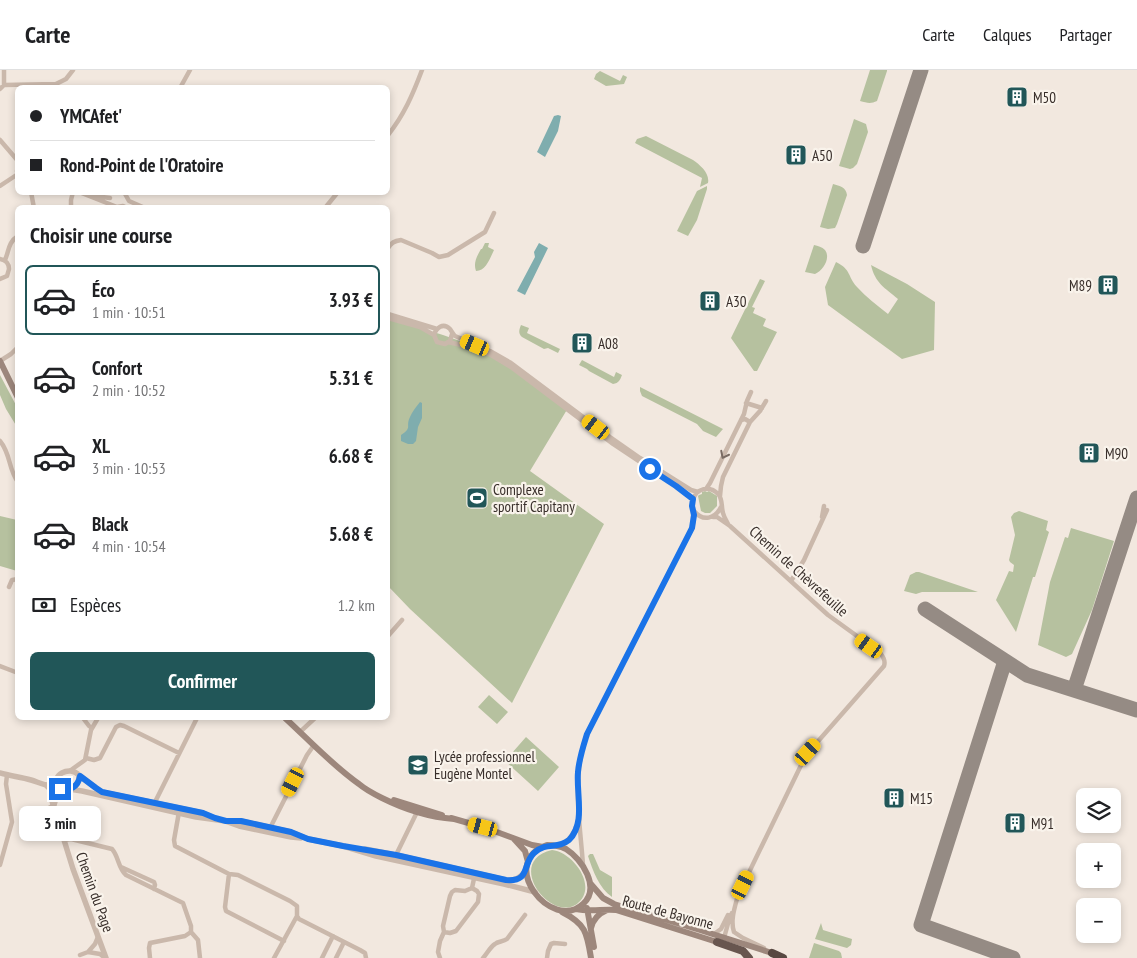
<!DOCTYPE html>
<html lang="fr">
<head>
<meta charset="utf-8">
<style>
	body { margin:0; font-family:"PT Sans Narrow",sans-serif; background:#f6f6f6; color:#202124; height:100vh; display:flex; flex-direction:column; font-size:19px; white-space:nowrap }
	* { box-sizing:border-box; margin:0 }
	p { font-size:16px; color:#757577 }
	.icon { flex:none; width:28px; height:28px; fill:none; stroke:currentColor; stroke-width:2; stroke-linecap:round; stroke-linejoin:round }
	.map { position:relative; flex:1; overflow:hidden }
	.side { position:absolute; left:15px; top:135px; width:375px; height:515px; display:flex; flex-direction:column; background:#fff; border-radius:8px; box-shadow:0 2px 8px #0003 }
	.side>* { flex:none }
	.top-card { position:absolute; left:15px; top:15px; width:375px; height:110px; border-radius:8px; box-shadow:0 2px 8px #0003; display:grid; align-content:center; height:110px; padding:0 15px; background:#fff }
	.buttons { position:absolute; left:1076px; top:718px; display:grid; gap:10px }
	.buttons a { display:grid; place-items:center; width:45px; height:45px; border-radius:8px; background:#fff; box-shadow:0 2px 8px #0003; font-size:25px }
	.end { position:absolute; width:22px; height:22px; margin:-11px; border:6px solid #1a73e8; background:#fff; box-shadow:0 0 0 2px #fff }
	.from { border-radius:50% }
	.bubble { position:absolute; height:35px; border-radius:8px; background:#fff; box-shadow:0 2px 8px #0003; font-size:16px; font-weight:600; line-height:35px; text-align:center }
	.car { position:absolute; width:15px; height:30px; margin:-15px -8px; border-radius:6px; box-shadow:0 0 4px 1px #0007; background:linear-gradient(#f5c518 24%,#345 0 40%,#f5c518 0 76%,#345 0 86%,#f5c518 0) }
	.top-card b { display:flex; align-items:center; gap:18px; height:48px; font-size:19px }
	.top-card b+b { border-top:1px solid #e0e0e0 }
	.top-card i { width:12px; height:12px; background:#202124 }
	ul { padding:0; list-style:none }
	li { display:flex; align-items:center; gap:15px; height:70px; margin:0 10px 8px; padding:0 5px; border:2px solid transparent; border-radius:8px }
	li div { flex:1 }
	li b { display:block; font-size:19px }
	li em { font-style:normal; font-weight:600 }
	li.selected { border-color:#215658 }
	li>.icon { width:45px; height:45px; stroke-width:1.5 }
	h2 { padding:0 15px; font-size:22px; line-height:60px }
	.pay { display:flex; align-items:center; gap:12px; height:55px; padding:0 15px; font-size:19px }
	.pay p { margin-inline-start:auto }
	.button { display:flex; gap:10px; margin-top:auto; padding:10px 15px }
	.button a { flex:1; height:58px; border-radius:8px; background:#215658; color:#fff; font-size:20px; font-weight:600; line-height:58px; text-align:center }
	header { display:flex; align-items:center; gap:30px; box-sizing:border-box; height:70px; padding:0 25px; background:#fff; border-bottom:1px solid #e0e0e0 }
	header strong { font-size:24px }
	nav { display:flex; gap:28px; margin-inline-start:auto; font-size:18px }
	.map>svg:first-child { display:block }
</style>
</head>
<body>
<header>
<strong>Carte</strong>
<nav><a>Carte</a><a>Calques</a><a>Partager</a></nav>
</header>
<div class="map">
<svg width="1137" height="888" viewBox="0 0 1137 888">
	<rect width="100%" height="100%" fill="#f2e8df"/>
	<path fill="#b6c19f" d="M870,0h17v1l-10,30c-6,3 -10,2 -17,0z
		M600,1l20,10 3,-6 4,2 -3,7 -18,2 -12,-7 2,-5z
		M854,49l12,5 2,8 -11,32 -4,4 -3,1 -11,-3z
		M646,66l47,24c7,5 17,13 15,23l-8,4 2,-9 -67,-35 2,-4z
		M833,114c7,2 13,3 14,11l-10,29 -2,4 -7,1 -8,-2z
		M707,116v3l-10,31 -9,16 -11,-5 20,-40z
		M485,173h4l-1,4 6,3c-4,8 -8,21 -18,21 -3,-8 1,-15 5,-22h1z
		M814,175c4,1 8,2 11,5 6,8 -2,21 -10,24l-10,-2z
		M836,192c16,8 11,14 21,25 9,10 20,18 31,27l10,-15c-13,-11 -23,-16 -27,-34l36,19 28,18 -1,48 -32,9 -74,-54 -3,-18z
		M760,209l5,2 -13,26 3,1 -2,5 13,6 -3,7 14,6 -20,39h-3l-23,-33z
		M388,248l55,17 48,17 77,56 -38,63 74,53 -92,179 -102,-94 -22,-23z
		M521,255l8,3 -2,5 33,16 -2,4 -10,-5 -4,1 -22,-12c-4,-4 -3,-7 -1,-12z
		M582,290l32,17 2,-5 6,3c-2,5 -3,8 -9,9l-24,-13 -2,-2 -8,-4z
		M0,305l17,32v20l-11,-18 -6,-14z
		M640,317l83,42 -7,8 -13,-6 -6,-7 -55,-28 -2,-5z
		M705,421l2,1 2,-1 8,5v10l-7,7h-5l-4,-2 -3,-15 1,-1 3,-1v-2z
		M1019,441l29,10 -2,9 3,2 -14,45h-2l-17,55 -20,-32 13,-29 4,1 1,-7 -4,-3 -1,-2 6,-25 -4,-18 3,-4z
		M0,446l17,4v-2v53l-17,-5z
		M1071,458l43,13 -22,69 -20,44 -6,3 -28,-12 12,-63 15,-45 3,1z
		M916,502h3l59,20h-56l-6,2 -12,-3 6,-16z
		M489,625l19,17 -11,12 -19,-17z
		M526,667l33,30 -21,24 -33,-30z
		M552,780c21,2 47,37 25,54 -27,19 -73,-43 -25,-54z
		M590,784h3l7,16 12,7v20c-13,-9 -19,-26 -24,-41z
		M821,853l2,7 29,9 -1,6 -4,3 -32,-9z
		M814,873l25,8 2,2 1,5h-33z"/>
	<path fill="#7fadae" d="M558,45l3,1 -3,15 -13,26 -8,-5 1,-2 16,-34z
		M539,173l9,5 -23,47 -8,-4 18,-34 -1,-5z
		M420,332l2,1v15l-4,9 -2,14 -3,3h-5l-7,-3v-6c12,-8 4,-8 9,-18 2,-5 6,-10 10,-15z"/>
	<g fill="none" stroke-linecap="round" stroke-linejoin="round">
		<path stroke="#958b84" stroke-width="15" d="M863,176l58,-176
			M925,539l102,66 110,35
			M1005,591l-84,264 92,33
			M1074,620l63,-192"/>
		<path stroke="#cab8ab" stroke-width="4.5" d="M4,15l52,-1 10,-5 7,-9
			M180,18l10,-18
			M0,19l4,-4v-15
			M388,65c16,-20 25,-41 34,-65
			M0,70l18,21
			M18,95l-1,6 1,3
			M0,116l18,-12
			M31,122l3,16
			M79,122l38,15 6,-1 4,2
			M90,122l12,5 8,1
			M124,122l5,9 16,7
			M71,138v-8l2,-8
			M325,138l13,-16
			M388,178c3,-5 6,-7 13,-8l31,13 7,4 9,-2 37,-23 9,-19
			M0,189c6,1 9,5 9,10l-2,7 -7,3
			M5,190c4,-9 3,-18 13,-24
			M388,244l49,15
			M388,248l32,9 14,8
			M452,264l-2,7 -5,3 -8,-2 -3,-7c2,-7 9,-13 16,-6 2,3 3,5 5,7l35,15 21,12 99,74 30,21 51,32 7,2
			M448,272l22,5 21,8 20,12 102,77 63,42 17,13
			M0,291l11,-7 7,-7
			M746,333l16,5
			M750,352l10,-11 6,-10
			M0,371c11,13 8,28 18,41
			M706,419l4,-6 34,-69 3,-13 4,-9
			M720,426l1,-10 2,-9 27,-55 -5,-3 -4,1
			M694,441c9,11 21,8 27,-4
			M713,447h4l13,9 98,89 51,37c4,4 7,8 5,14l-78,89 -68,140c-3,12 -8,25 -4,37l9,6 21,10
			M822,447l2,-11
			M791,511l13,-21 23,-50
			M9,517l3,-7 6,-1
			M388,566l14,-16
			M0,596l18,7
			M83,648l6,8 3,2
			M300,662l15,-14
			M86,688l8,2 6,-2 16,-31 4,-2 4,1 55,27
			M71,700l14,-10 6,-30 7,-12
			M153,736l44,-88
			M179,742l-5,28 1,6 54,28 -4,33 1,4 58,30
			M269,760l38,-75 7,-10
			M44,768l5,-20v-10l5,-3
			M64,770l7,-1 41,10c7,8 6,19 14,26l57,28 8,23v6
			M558,776c10,-4 16,-11 19,-22
			M394,787l2,-2 22,-45
			M0,795l12,-43 -6,-38 1,-9
			M583,795c-3,-44 -12,-88 4,-131l105,-206c1,-4 2,-8 2,-12 0,-6 -3,-11 -1,-16 3,-12 17,-15 25,-6 5,5 3,12 5,19 1,4 3,7 5,11
			M121,797l33,15 1,3 -1,4
			M229,804l9,1 52,26 7,5v10l2,3 61,31 5,3 1,5
			M191,862l7,8 2,18
			M444,862l6,1 6,-2 22,-29 1,-8 -2,-3 -5,-3
			M714,864l7,-5 7,-14
			M98,867l-3,7 -7,8 12,2 5,4
			M724,868l5,-18 3,-7
			M80,885l8,-3
			M150,888l-1,-10 1,-5 35,-7 6,-4
			M274,888l23,-42
			M322,888l11,-22
			M336,888l8,-16
			M440,888l-2,-6 2,-11 4,-9 -1,-6 7,-30 2,-4 3,-2 10,1 7,-3 3,-14
			M483,888c4,-4 7,-11 12,-14 3,-3 8,-2 12,-5l18,-24
			M547,888l1,-7 3,-7 3,-1 11,1"/>
		<path stroke="#cab8ab" stroke-width="5.5" d="M0,703c10,3 21,4 31,7 13,4 49,21 48,-5 -10,-10 -28,0 -22,13
			M80,706l16,12 6,4 101,21 9,4
			M46,715l4,4 1,9 22,71 33,89
			M69,719l13,2 114,26 29,4 14,5 52,11 10,1
			M54,735l3,-10 8,-5
			M225,751h16l50,11 17,7 35,7 33,10 128,28 31,8
			M365,779l31,6 110,25c9,1 14,-2 20,-9"/>
		<path stroke="#9d877c" stroke-width="6" d="M0,291l18,37
			M285,648c24,22 47,47 74,66 7,6 15,10 23,14 24,12 46,19 72,21
			M394,730l48,15
			M451,748l35,10 46,17 11,2
			M514,769l11,12 3,11
			M547,775c7,0 13,1 19,4 16,10 35,39 17,55 -31,29 -87,-41 -36,-59z
			M590,813l13,15 11,6 86,26 72,23
			M587,838l7,39
			M576,839c14,3 26,0 40,1l101,32
			M562,842c24,12 25,21 29,46
			M591,858c2,-9 9,-15 16,-18"/>
		<path stroke="#68564f" stroke-width="8" d="M717,872l26,9 6,7"/>
		<path stroke="#584842" stroke-width="8" d="M772,883l11,5"/>
	</g>
	<defs><path id="oneway-chevron" d="M-2-3.5L2.5 0L-2 3.5" fill="none" stroke-width="1.6" stroke-linecap="round" stroke-linejoin="round" transform="scale(1.25)"/></defs>
	<use stroke="#7a6c64" href="#oneway-chevron" transform="translate(724 385) rotate(117)"/>
	<g fill="none" stroke-linecap="round" stroke-linejoin="round">
		<path stroke="#1a73e8" stroke-width="6" d="M60,719c10,2 18,-2 20,-13l16,12 6,4 101,21 12,5 11,3h15l50,11 17,7 35,7 53,9 110,25c25,2 16,-16 28,-27 13,-12 23,-3 35,-13 17,-17 7,-46 9,-68 1,-13 5,-25 9,-38l105,-206 2,-13 -2,-9 1,-7 -17,-13 -26,-17"/>
	</g>
	<defs>
		<g id="building-square" transform="scale(1.125)"><rect x="-9" y="-9" width="18" height="18" rx="4" fill="#215658" stroke="#f9f3eb"/><path d="M-4-6H4V6H1V3H-1V6H-4ZM-2.5-4.3h1.7v1.8h-1.7ZM.8-4.3h1.7v1.8H.8ZM-2.5-1h1.7V.8h-1.7ZM.8-1h1.7V.8H.8Z" fill="#fff"/></g>
		<g id="stadium-square" transform="scale(1.125)"><rect x="-9" y="-9" width="18" height="18" rx="4" fill="#215658" stroke="#f9f3eb"/><path d="M0-5a6.5 5 0 1 0 0 10a6.5 5 0 1 0 0-10ZM-3.5-1.8h7v3.6h-7Z" fill="#fff"/></g>
		<g id="school-square" transform="scale(1.125)"><rect x="-9" y="-9" width="18" height="18" rx="4" fill="#215658" stroke="#f9f3eb"/><path d="M0-5L7-2L0 1L-7-2ZM-4 1L0 2.5L4 1V4Q0 6-4 4Z" fill="#fff"/></g>
	</defs>
	<g fill-rule="evenodd">
		<use href="#building-square" x="1017" y="27"/>
		<use href="#building-square" x="796" y="85"/>
		<use href="#building-square" x="1108" y="215"/>
		<use href="#building-square" x="710" y="231"/>
		<use href="#building-square" x="582" y="273"/>
		<use href="#building-square" x="1089" y="383"/>
		<use href="#stadium-square" x="477" y="428"/>
		<use href="#school-square" x="418" y="695"/>
		<use href="#building-square" x="894" y="728"/>
		<use href="#building-square" x="1015" y="753"/>
	</g>
	<g text-anchor="middle" dominant-baseline="central" stroke-width="4.5" stroke-linejoin="round" paint-order="stroke">
		<g font-size="15" fill="#382e2a" stroke="#f9f3eb" text-anchor="start">
			<text x="1033" y="27">M50</text>
			<text x="812" y="85">A50</text>
			<text x="1092" y="215" text-anchor="end">M89</text>
			<text x="726" y="231">A30</text>
			<text x="598" y="273">A08</text>
			<text x="1105" y="383">M90</text>
			<text x="493" y="419">Complexe<tspan x="493" dy="17">sportif Capitany</tspan></text>
			<text x="434" y="686">Lycée professionnel<tspan x="434" dy="17">Eugène Montel</tspan></text>
			<text x="910" y="728">M15</text>
			<text x="1031" y="753">M91</text>
		</g>
		<g font-size="15" fill="#382e2a" stroke="#f9f3eb">
			<text transform="translate(799 501) rotate(42)">Chemin de Chèvrefeuille</text>
			<text transform="translate(95 822) rotate(70)">Chemin du Page</text>
			<text transform="translate(668 842) rotate(15)">Route de Bayonne</text>
		</g>
	</g>
</svg>
<div class="buttons">
<a><svg class="icon" aria-label="layers" viewBox="0 0 24 24"><path d="M12 4l9 5-9 5-9-5zM3 14l9 5 9-5"/></svg></a>
<a>+</a>
<a>−</a>
</div>
<i class="end from" style="left:650px;top:399px"></i>
<i class="end" style="left:60px;top:719px"></i>
<div class="bubble" style="left:19px;top:736px;width:82px">3 min</div>
<i class="car" style="left:475px;top:275px;rotate:293deg"></i>
<i class="car" style="left:596px;top:357px;rotate:307deg"></i>
<i class="car" style="left:869px;top:576px;rotate:305deg"></i>
<i class="car" style="left:808px;top:682px;rotate:42deg"></i>
<i class="car" style="left:293px;top:712px;rotate:207deg"></i>
<i class="car" style="left:483px;top:757px;rotate:285deg"></i>
<i class="car" style="left:743px;top:815px;rotate:26deg"></i>
<div class="top-card">
<b><i class="from"></i>YMCAfet'</b>
<b><i></i>Rond-Point de l'Oratoire</b>
</div>
<section class="side">
<h2>Choisir une course</h2>
<ul>
<li class="selected"><svg class="icon" aria-label="car" viewBox="0 0 24 24"><path d="M5 17H2v-5l4-1 3-4h7l3 4 3 1v5h-3M9 17h6M6 11h13"/><circle cx="7" cy="17" r="2"/><circle cx="17" cy="17" r="2"/></svg><div><b>Éco</b><p>1 min · 10:51</p></div><em>3.93 €</em></li>
<li><svg class="icon" aria-label="car" viewBox="0 0 24 24"><path d="M5 17H2v-5l4-1 3-4h7l3 4 3 1v5h-3M9 17h6M6 11h13"/><circle cx="7" cy="17" r="2"/><circle cx="17" cy="17" r="2"/></svg><div><b>Confort</b><p>2 min · 10:52</p></div><em>5.31 €</em></li>
<li><svg class="icon" aria-label="car" viewBox="0 0 24 24"><path d="M5 17H2v-5l4-1 3-4h7l3 4 3 1v5h-3M9 17h6M6 11h13"/><circle cx="7" cy="17" r="2"/><circle cx="17" cy="17" r="2"/></svg><div><b>XL</b><p>3 min · 10:53</p></div><em>6.68 €</em></li>
<li><svg class="icon" aria-label="car" viewBox="0 0 24 24"><path d="M5 17H2v-5l4-1 3-4h7l3 4 3 1v5h-3M9 17h6M6 11h13"/><circle cx="7" cy="17" r="2"/><circle cx="17" cy="17" r="2"/></svg><div><b>Black</b><p>4 min · 10:54</p></div><em>5.68 €</em></li>
</ul>
<div class="pay"><svg class="icon" aria-label="cash" viewBox="0 0 24 24"><path d="M3 7h18v10H3z"/><circle cx="12" cy="12" r="2"/></svg>Espèces<p>1.2 km</p></div>
<div class="button"><a>Confirmer</a></div>
</section>
</div>
</body>
</html>
